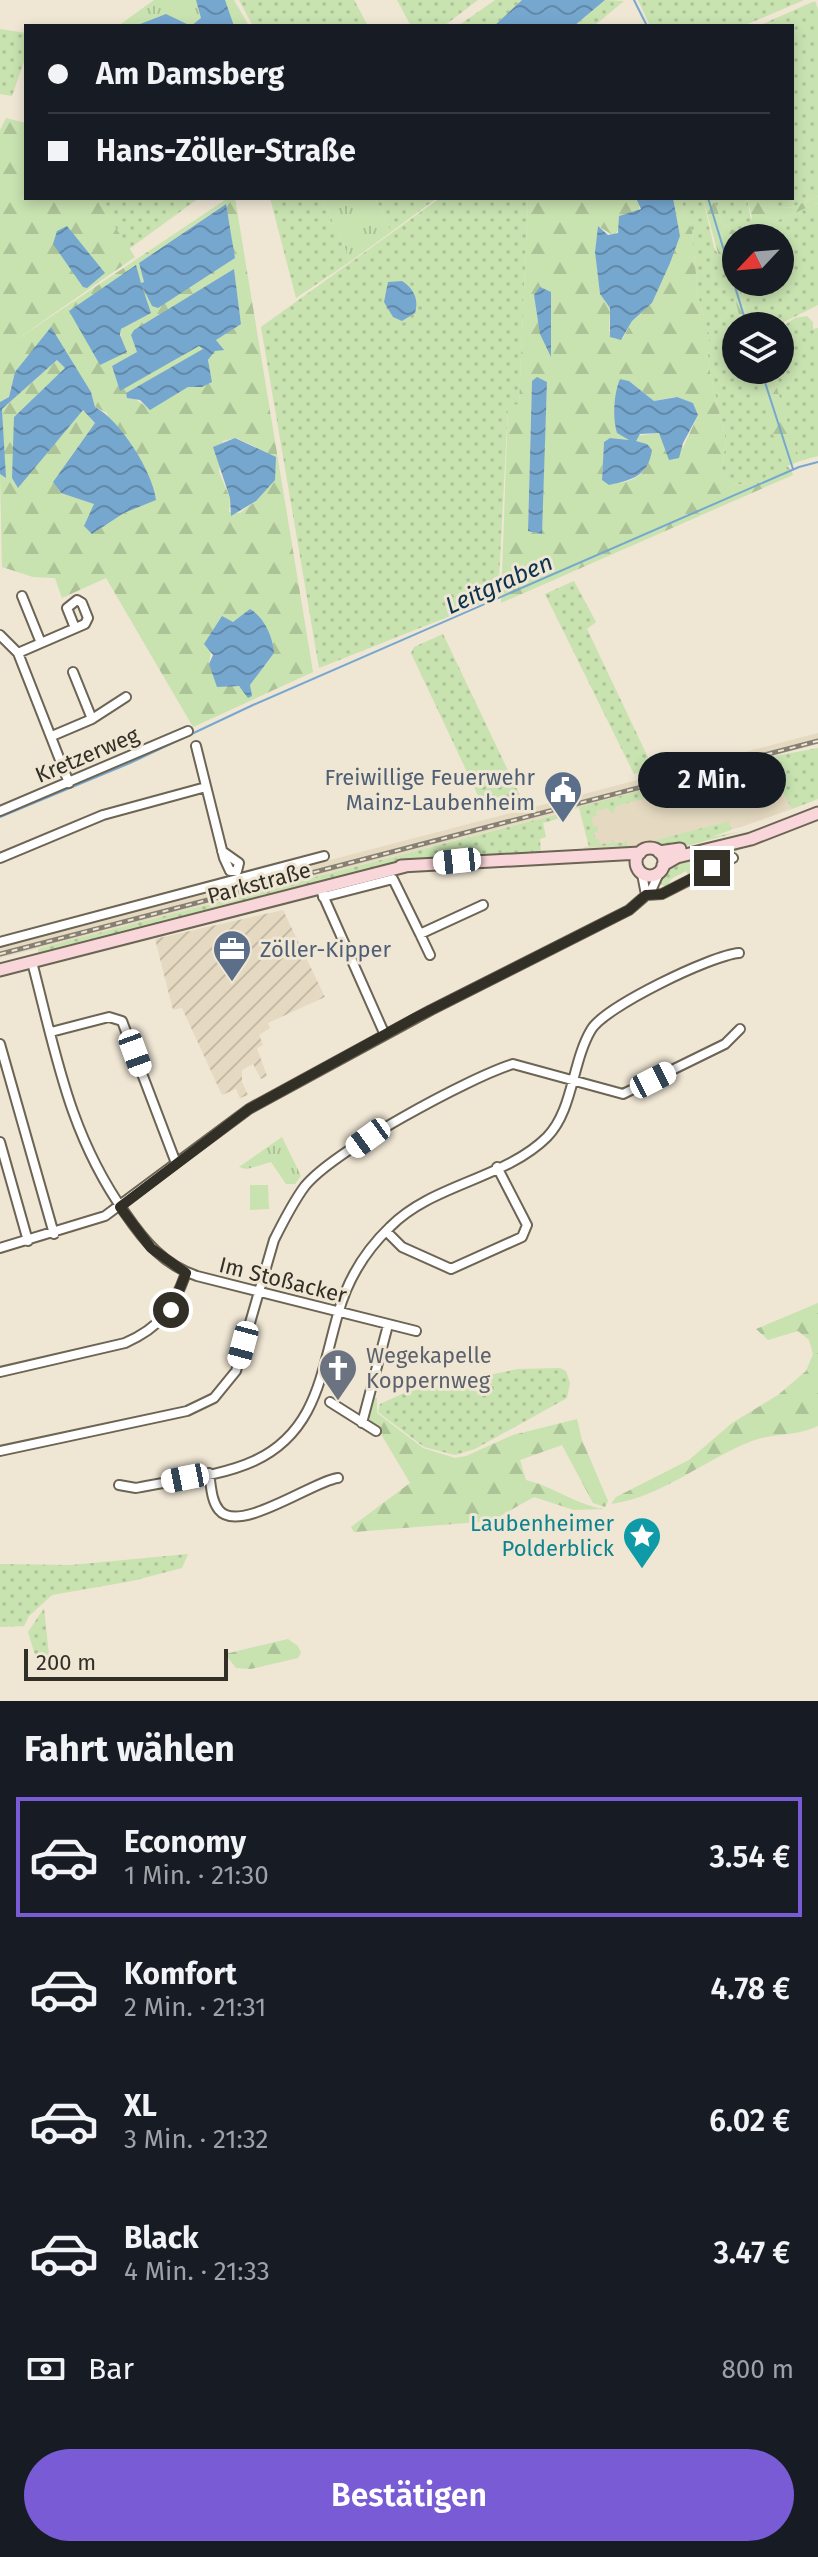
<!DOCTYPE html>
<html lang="de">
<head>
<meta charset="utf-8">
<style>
	body { margin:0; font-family:"Fira Sans",sans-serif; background:#20242c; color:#f1f3f6; height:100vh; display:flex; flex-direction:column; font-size:30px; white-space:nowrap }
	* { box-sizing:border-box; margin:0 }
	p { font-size:26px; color:#9ea1a6 }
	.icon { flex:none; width:44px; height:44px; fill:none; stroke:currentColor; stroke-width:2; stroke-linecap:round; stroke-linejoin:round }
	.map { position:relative; height:1701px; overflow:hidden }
	.drawer { display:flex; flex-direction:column; background:#171b24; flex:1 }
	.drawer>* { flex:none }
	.guide { position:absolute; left:24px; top:24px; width:770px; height:176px; border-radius:0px; box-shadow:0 4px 12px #0003; display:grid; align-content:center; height:176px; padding:0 24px; background:#171b24 }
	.needle { width:52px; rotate:244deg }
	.tools { position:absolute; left:722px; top:224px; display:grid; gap:16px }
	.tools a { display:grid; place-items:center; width:72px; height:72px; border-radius:50%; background:#171b24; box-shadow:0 4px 12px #0003; font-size:40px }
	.scale { position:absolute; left:24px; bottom:20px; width:204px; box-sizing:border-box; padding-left:8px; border:4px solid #322f27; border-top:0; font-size:22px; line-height:28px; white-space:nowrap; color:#322f27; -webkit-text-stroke:6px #efe6d4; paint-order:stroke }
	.end { position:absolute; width:36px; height:36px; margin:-18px; border:10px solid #322f27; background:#fff; box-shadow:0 0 0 4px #fff }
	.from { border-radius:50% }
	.bubble { position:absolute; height:56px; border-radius:28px; background:#171b24; box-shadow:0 4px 12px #0003; font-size:26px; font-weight:600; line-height:56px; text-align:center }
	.car { position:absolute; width:24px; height:48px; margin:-24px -12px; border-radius:10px; box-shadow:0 0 6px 2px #0007; background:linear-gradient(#fff 24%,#345 0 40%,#fff 0 76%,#345 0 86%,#fff 0) }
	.guide b { display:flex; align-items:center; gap:28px; height:76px; font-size:30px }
	.guide b+b { border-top:2px solid #363941 }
	.guide i { width:20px; height:20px; background:#f1f3f6 }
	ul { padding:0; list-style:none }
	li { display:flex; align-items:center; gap:24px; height:120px; margin:0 16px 12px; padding:0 8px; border:4px solid transparent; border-radius:0px }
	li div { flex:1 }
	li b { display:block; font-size:30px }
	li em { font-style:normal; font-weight:600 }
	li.active { border-color:#785bd5 }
	li>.icon { width:72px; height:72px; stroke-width:1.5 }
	h2 { padding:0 24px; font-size:36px; line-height:96px }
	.pay { display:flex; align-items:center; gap:20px; height:88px; padding:0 24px; font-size:30px }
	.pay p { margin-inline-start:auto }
	.cta { display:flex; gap:16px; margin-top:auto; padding:16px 24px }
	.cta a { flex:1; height:92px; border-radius:48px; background:#785bd5; color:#fff; font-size:32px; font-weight:600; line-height:92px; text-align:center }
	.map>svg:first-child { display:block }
</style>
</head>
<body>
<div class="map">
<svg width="818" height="1701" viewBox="0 0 818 1701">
	<defs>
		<pattern id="industrial-furrows" width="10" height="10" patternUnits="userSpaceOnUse" patternTransform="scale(2)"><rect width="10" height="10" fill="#e5dac1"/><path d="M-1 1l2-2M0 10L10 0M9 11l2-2" fill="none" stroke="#c5bba6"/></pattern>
		<pattern id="grass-dots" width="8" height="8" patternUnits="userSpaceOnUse" patternTransform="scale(2)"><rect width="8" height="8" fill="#c8e2b0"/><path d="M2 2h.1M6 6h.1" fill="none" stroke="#acc297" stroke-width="1.8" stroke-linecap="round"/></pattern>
		<pattern id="forest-firs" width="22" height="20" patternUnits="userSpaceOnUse" patternTransform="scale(2)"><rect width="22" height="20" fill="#c8e2b0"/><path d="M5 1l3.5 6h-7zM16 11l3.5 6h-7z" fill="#acc297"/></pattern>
		<pattern id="park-tufts" width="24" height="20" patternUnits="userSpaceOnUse" patternTransform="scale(2)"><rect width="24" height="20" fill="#c8e2b0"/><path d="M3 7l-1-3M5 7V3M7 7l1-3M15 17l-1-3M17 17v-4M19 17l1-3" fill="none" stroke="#acc297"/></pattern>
		<pattern id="water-waves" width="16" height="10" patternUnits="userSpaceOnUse" patternTransform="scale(2)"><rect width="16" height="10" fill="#76a7cf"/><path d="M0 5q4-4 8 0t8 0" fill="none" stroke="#6188a8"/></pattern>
	</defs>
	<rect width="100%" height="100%" fill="#efe6d4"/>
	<path fill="#e5dac1" d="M818,733v11l-54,14 28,51 -51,18 -84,20 -72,5 -1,-5 5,-1 -10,-38 -579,150v-12z"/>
	<path fill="url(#industrial-furrows)" d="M283,910l42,87 -57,26 2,5 -11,7 4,10 -6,3 10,28 -6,3 -8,-15 -11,6v12l6,13 -8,3 -4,-9 -14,6 -40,-87 -9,2 -18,-71z"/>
	<path fill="url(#grass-dots)" d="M239,0h115l14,26h-115z
		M397,0h81l-34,26h-33z
		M495,0h27l-28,26h-36z
		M605,0l19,1 -30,25h-20z
		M638,0h166l-61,26h-93z
		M815,1l3,8v187c-20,8 -36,21 -51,2h25v-172h-34z
		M0,29l26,4v23l-14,40 -12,-2z
		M96,198h103l-70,51z
		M270,198h52l29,63 -55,37z
		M375,198h62l-46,34z
		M440,198h88l-9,206 -11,3 -10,190 -179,71 -58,-341z
		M680,198h23l11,50 12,18 16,60h-6v34l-6,1 9,15 5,-6h9l6,10 22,79 10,11 -27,11 -31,4 -12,-15 5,-28 -16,-70 -3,-25 3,-10 -12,-41 -6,-65z
		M713,198h34l6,33 65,-28v102l-42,21h-27l-12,-44h43v-44h-43l-1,-7 -13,-6z
		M807,316l6,6v7l5,-1v128l-18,5 -31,-91h11v-15l4,-3 -4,-5v-19l15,-10z
		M574,581l22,41 -9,7 67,141 -20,4 -89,-180z
		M443,634l80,168 -35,9 -4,-3 -73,-155 3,-6z
		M818,748v51l-26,10 -28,-51z
		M716,771l3,13 -23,5 -1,-4 -19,5 1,5 -4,-4 -9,2 1,6 -4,-5 -45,12 -3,8 -6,-6 -11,3 1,5 -5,1 1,9h5v5l-4,2 1,6h4l1,5 12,-1v-4l3,4h9l3,-5v8l-38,1 -10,-40z
		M570,811l1,4 -28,8 3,14 -6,2 1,16 -133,7 -369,95 -1,-8 10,-3z
		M729,821l2,9 -19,7 31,-6 -76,20 -10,-3 -4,-7z
		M753,843l-41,21 -4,-6 -9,3 -10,15 -3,-5 -15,8 -4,8 -9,-4 12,-20z
		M560,1368l6,3 4,12 -3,15 -92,51 -20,6 -31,-8 -46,-35 2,-8 26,-12 112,-23z
		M188,1554l-6,14 -50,13 -80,14 -23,21 -5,10 -24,1v-63l71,1z
		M44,1608l5,47 -13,3 -8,-26z"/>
	<path fill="url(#forest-firs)" fill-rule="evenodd" d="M6,118l20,5v75h70l39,59 -125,87 218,-146h7l78,474 -120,55 -87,-149 -44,20 -7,-20 -22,-1 -31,-10 -2,-93 5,3 -3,-68 55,-49 8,8 -51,49 5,70 63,-78 13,14 -42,59 8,11 34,10 -3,31 32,-21 -17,-100 -12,-6 -4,-15 -40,-64 -36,44 -6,25 -9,5v-272zM225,204l7,36 -90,46 8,27 -29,16v10l-51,-28 65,-45 6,17 3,-1 -5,-19zM234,270l7,53 -25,17 7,10h-8l-7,11 4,20 -10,6h-14l-38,22 -24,-16 78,-44 -4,-4 -80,45 -8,-24 26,-14zM236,438l22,10 -2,53 -16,12 -11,-1 1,-14 -11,-26 4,-31zM258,614l16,39 -24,32 1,11 -42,-32 2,-13 22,-29z
		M818,196v7l-65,28 -3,-6 2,-8 -5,-19h20c16,19 31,6 51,-2z
		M528,198h108l4,5 -2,10 -9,1 -15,22 -16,-10 -3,26 5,42 10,14 -1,23 6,8 8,-1 9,-17 20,-18 28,-67 -7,-38h7l12,33 6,65 12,41 -3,10 3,25 16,70 -5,28 12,15 31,-4 27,-11 2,5 -292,128 7,-197 11,-2zM620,379l9,2 25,20 20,-4 19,6 5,12 -15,33 -19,-7 -5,-8 -22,3 -1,5 11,3c10,29 -21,46 -45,36l2,-38 6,-4 19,2 -14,-13 -1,-22zM532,381l15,1 -6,152 -13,-4z
		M703,198h10l10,27 13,6 1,7 -7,4 3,27 16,57h-7l-16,-60 -5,-2z
		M753,370h16l4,6 27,85 -13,5 -6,-7z
		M818,1303v123c-20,10 -44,7 -66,15 -47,18 -90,56 -141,63l5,-7 73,-37 43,-37 46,-28 28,-24 7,-17 -4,-14 -11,-9 -30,9 -12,-11z
		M372,1397l5,1v15l46,35 32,10 11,-2 47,-21 64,-16 5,21 26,61 -3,6 -12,-4 -31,-58 -42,15 6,20c28,7 49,24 77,29l-29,1 -40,-13 -43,24 -137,11 -3,-5 59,-44 -32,-54 -11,-6z
		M288,1639l10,7 3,7 -3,5 -47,11 -15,-1 -11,-14z"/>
	<path fill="url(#park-tufts)" d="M154,0h80l15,26h-131z
		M322,198h53l16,34 -40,29z
		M282,1137l19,39 -6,8h-9l-15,-22 -24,7 -8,-2z"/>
	<path fill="#c8e2b0" d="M250,1185h18l1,24 -19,1z"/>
	<path fill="url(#water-waves)" d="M196,0h29l9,26h-99l31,-12 25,12 10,-8z
		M522,0h83l-31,26h-80z
		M636,198h37l7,38 -10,27 -18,40 -20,18 -11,19 -11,-3v-29l-10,-14 -5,-42 3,-26 10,9 10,-2 1,-17 22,-7z
		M226,204l9,54 -77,50 -6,-2 -10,-20 9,27 -30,16 -1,6 7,17 -27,13 -31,-54 67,-46 5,18 3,-1 -5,-19z
		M67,226l38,47 -18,15 -4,-1 -30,-43 4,-13z
		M234,269l7,55 -25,16 8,10 -9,1 -7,9 4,22 -10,5h-14l-38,23 -10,-10 -13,-2 -1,-5 77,-44 -4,-3 -79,45 -8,-25 25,-14 -6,-17 3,-5z
		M402,281c12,8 17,18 13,32l-13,8 -9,-4 -9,-15 4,-20z
		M540,287l11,5v65l-11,-23 -6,-39z
		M51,327l40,65 4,15c25,13 58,65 61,93l-32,13 -32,21 -8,-8 10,-22 -33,-11 -8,-11 42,-59 -12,-13 -65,78 -6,-10 2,-61 51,-49 -8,-8 -55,49 4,69 -6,-4v-72l9,-5 6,-25z
		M537,377l10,5 -5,152 -14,-3 4,-150z
		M620,379l9,2 25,20 23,-4 16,6 5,12 -15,28 -4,15 -10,2 -10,-27 -19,1 -4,7 11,3 5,6c-4,27 -21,30 -43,35l-7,-5 2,-38 6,-4 19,2 -12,-7c-5,-16 -3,-40 3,-54z
		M235,438l41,19 -1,23 -19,21 -25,15 -1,-18 -17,-51z
		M250,609c14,8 23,28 24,44l-24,32 2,11 -4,2 -9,-12 -22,1 -8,-23 4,-9 -9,-11 18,-28 11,6z"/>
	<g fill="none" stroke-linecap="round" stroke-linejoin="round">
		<path stroke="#76a7cf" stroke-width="2" d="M634,0l13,26
			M708,198l39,128
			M761,370l32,99
			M0,817l130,-54 123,-58 546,-238 19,-5"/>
		<g stroke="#6c6454" stroke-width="12">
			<path id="minor" d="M22,596l19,47
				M0,635l18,18 51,130
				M18,653l67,-29 3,-6 -6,-15 -5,-3 -10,8 8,20
				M73,672l19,47
				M52,736l40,-17 34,-22
				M196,746l28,112 6,13h7l2,-8 -17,-12
				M0,811l188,-80
				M0,858l103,-43 103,-28
				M642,874l4,21
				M322,893l63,142
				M646,895l16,-1 71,-36
				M323,897l70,-18 27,55 63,-29
				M420,934l10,21
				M0,942l324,-86
				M32,962c24,92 37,172 93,251 19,28 39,52 72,63l219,55
				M51,1032l58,-15 13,4 54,142
				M0,1044l54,190
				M0,1142l28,99
				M386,1231l16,16 49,22 71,-32 5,-12 -30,-58
				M0,1248l105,-32 144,-107 182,-99 198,-100 22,-19 8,-18
				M0,1372l125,-29c36,-16 48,-34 61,-70
				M330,1402l46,29
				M362,1423l26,-98
				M0,1451l187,-40 27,-13 22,-27 38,-131c9,-18 19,-38 31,-54 29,-35 163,-108 208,-122l110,30 102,-50 15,-15
				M209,1473c2,12 2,27 10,37 20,25 96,-30 119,-32
				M119,1485l17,3c38,-8 83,-11 118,-27 63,-29 67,-89 84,-147 9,-33 27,-63 52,-87 42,-43 115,-48 157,-90 26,-26 25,-75 44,-107 13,-23 121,-75 148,-77"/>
		</g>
		<g stroke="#6c6454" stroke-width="15">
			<path id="secondary" d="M636 862a14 14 0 1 1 28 0a14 14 0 1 1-28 0Z
				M659,852l21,-3
				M663,865l14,-8 74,-18 67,-26
				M401,866l239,-13
				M0,970l406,-104"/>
		</g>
		<use href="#minor" stroke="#fff" stroke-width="8"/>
		<use href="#secondary" stroke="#f9d6d9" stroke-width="11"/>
		<g stroke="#868074" stroke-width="5">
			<path id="rail" d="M0,954l818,-213"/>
		</g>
		<use href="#rail" stroke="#efe6d4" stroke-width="2" stroke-dasharray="6" stroke-linecap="butt"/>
	</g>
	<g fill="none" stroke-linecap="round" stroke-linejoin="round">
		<path stroke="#322f27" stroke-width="10" d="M171,1310l15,-37 -35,-25 -31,-41 129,-98 166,-91 214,-108 17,-15 16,-1 50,-26"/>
	</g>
	<defs>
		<g id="civic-pin" transform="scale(2)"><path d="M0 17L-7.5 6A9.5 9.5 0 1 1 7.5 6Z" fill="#5c6f8a" stroke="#efe6d4"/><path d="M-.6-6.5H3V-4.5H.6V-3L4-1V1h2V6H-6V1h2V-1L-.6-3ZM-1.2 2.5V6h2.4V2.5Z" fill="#fff"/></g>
		<g id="office-pin" transform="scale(2)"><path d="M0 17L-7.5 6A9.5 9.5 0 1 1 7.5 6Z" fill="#5c6f8a" stroke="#efe6d4"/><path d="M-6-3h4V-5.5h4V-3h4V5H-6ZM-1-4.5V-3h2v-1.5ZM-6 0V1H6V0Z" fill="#fff"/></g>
		<g id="church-pin" transform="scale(2)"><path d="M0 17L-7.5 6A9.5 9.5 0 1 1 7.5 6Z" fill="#6b7280" stroke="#efe6d4"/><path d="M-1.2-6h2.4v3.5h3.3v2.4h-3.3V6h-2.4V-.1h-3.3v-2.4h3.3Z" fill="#fff"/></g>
		<g id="sight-pin" transform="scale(2)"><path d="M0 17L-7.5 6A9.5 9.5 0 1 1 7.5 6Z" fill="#0f9aa8" stroke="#efe6d4"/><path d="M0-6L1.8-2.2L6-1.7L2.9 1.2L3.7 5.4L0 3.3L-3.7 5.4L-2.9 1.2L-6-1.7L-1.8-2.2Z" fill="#fff"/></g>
	</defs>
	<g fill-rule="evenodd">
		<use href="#civic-pin" x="563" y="790"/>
		<use href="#office-pin" x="232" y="949"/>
		<use href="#church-pin" x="338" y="1368"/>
		<use href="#sight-pin" x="642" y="1536"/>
	</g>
	<g text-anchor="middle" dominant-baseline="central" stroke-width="6" stroke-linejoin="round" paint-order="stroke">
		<g font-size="22" fill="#322f27" stroke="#efe6d4">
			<text transform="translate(87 755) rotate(-23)">Kretzerweg</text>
			<text transform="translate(259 883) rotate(-15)">Parkstraße</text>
			<text transform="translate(283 1280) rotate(14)">Im Stoßacker</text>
		</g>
		<g font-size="22" fill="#4e5e75" stroke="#efe6d4" text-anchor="end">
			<text x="535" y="777">Freiwillige Feuerwehr<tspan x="535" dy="25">Mainz-Laubenheim</tspan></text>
			<text x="260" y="949" text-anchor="start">Zöller-Kipper</text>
		</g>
		<g font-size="22" fill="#5b616d" stroke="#efe6d4" text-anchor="start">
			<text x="366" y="1355">Wegekapelle<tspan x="366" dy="25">Koppernweg</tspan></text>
		</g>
		<g font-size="22" fill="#0d838f" stroke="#efe6d4" text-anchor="end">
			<text x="614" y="1523">Laubenheimer<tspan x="614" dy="25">Polderblick</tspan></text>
		</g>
		<g font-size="24" font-style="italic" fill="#0c334f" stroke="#efe6d4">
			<text transform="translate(499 584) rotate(-24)">Leitgraben</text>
		</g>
	</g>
</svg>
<div class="tools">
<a><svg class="needle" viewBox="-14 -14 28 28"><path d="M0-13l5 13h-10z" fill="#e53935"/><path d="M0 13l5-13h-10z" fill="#9ea1a6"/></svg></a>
<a><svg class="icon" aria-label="layers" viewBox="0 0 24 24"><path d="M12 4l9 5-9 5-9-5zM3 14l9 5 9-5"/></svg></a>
</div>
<div class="scale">200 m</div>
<i class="end from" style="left:171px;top:1310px"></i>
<i class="end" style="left:712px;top:868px"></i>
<div class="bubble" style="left:638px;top:752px;width:148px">2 Min.</div>
<i class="car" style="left:457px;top:861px;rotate:264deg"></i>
<i class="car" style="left:135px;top:1053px;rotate:160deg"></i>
<i class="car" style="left:653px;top:1080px;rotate:63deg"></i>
<i class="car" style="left:368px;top:1138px;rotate:234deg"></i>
<i class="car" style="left:243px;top:1345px;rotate:195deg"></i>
<i class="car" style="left:185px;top:1478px;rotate:259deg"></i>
<div class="guide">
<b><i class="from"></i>Am Damsberg</b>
<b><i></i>Hans-Zöller-Straße</b>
</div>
</div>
<section class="drawer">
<h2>Fahrt wählen</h2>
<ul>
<li class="active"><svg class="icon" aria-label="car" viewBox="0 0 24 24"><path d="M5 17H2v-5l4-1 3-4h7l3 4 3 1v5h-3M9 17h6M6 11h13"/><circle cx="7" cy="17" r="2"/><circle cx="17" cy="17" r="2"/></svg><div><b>Economy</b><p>1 Min. · 21:30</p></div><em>3.54 €</em></li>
<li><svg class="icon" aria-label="car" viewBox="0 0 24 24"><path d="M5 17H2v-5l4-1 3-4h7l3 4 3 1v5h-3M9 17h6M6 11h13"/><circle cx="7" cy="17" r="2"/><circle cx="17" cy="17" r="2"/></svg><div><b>Komfort</b><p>2 Min. · 21:31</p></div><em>4.78 €</em></li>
<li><svg class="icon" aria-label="car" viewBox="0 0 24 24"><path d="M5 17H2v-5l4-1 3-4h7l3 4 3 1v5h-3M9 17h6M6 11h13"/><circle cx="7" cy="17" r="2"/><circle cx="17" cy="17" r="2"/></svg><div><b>XL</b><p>3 Min. · 21:32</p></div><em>6.02 €</em></li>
<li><svg class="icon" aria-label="car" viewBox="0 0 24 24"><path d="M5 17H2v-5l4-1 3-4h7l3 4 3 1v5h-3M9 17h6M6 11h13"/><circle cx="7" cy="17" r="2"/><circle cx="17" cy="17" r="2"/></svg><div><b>Black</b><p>4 Min. · 21:33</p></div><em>3.47 €</em></li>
</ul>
<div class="pay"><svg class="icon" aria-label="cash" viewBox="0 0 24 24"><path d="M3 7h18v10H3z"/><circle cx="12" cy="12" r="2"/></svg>Bar<p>800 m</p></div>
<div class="cta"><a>Bestätigen</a></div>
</section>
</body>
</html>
